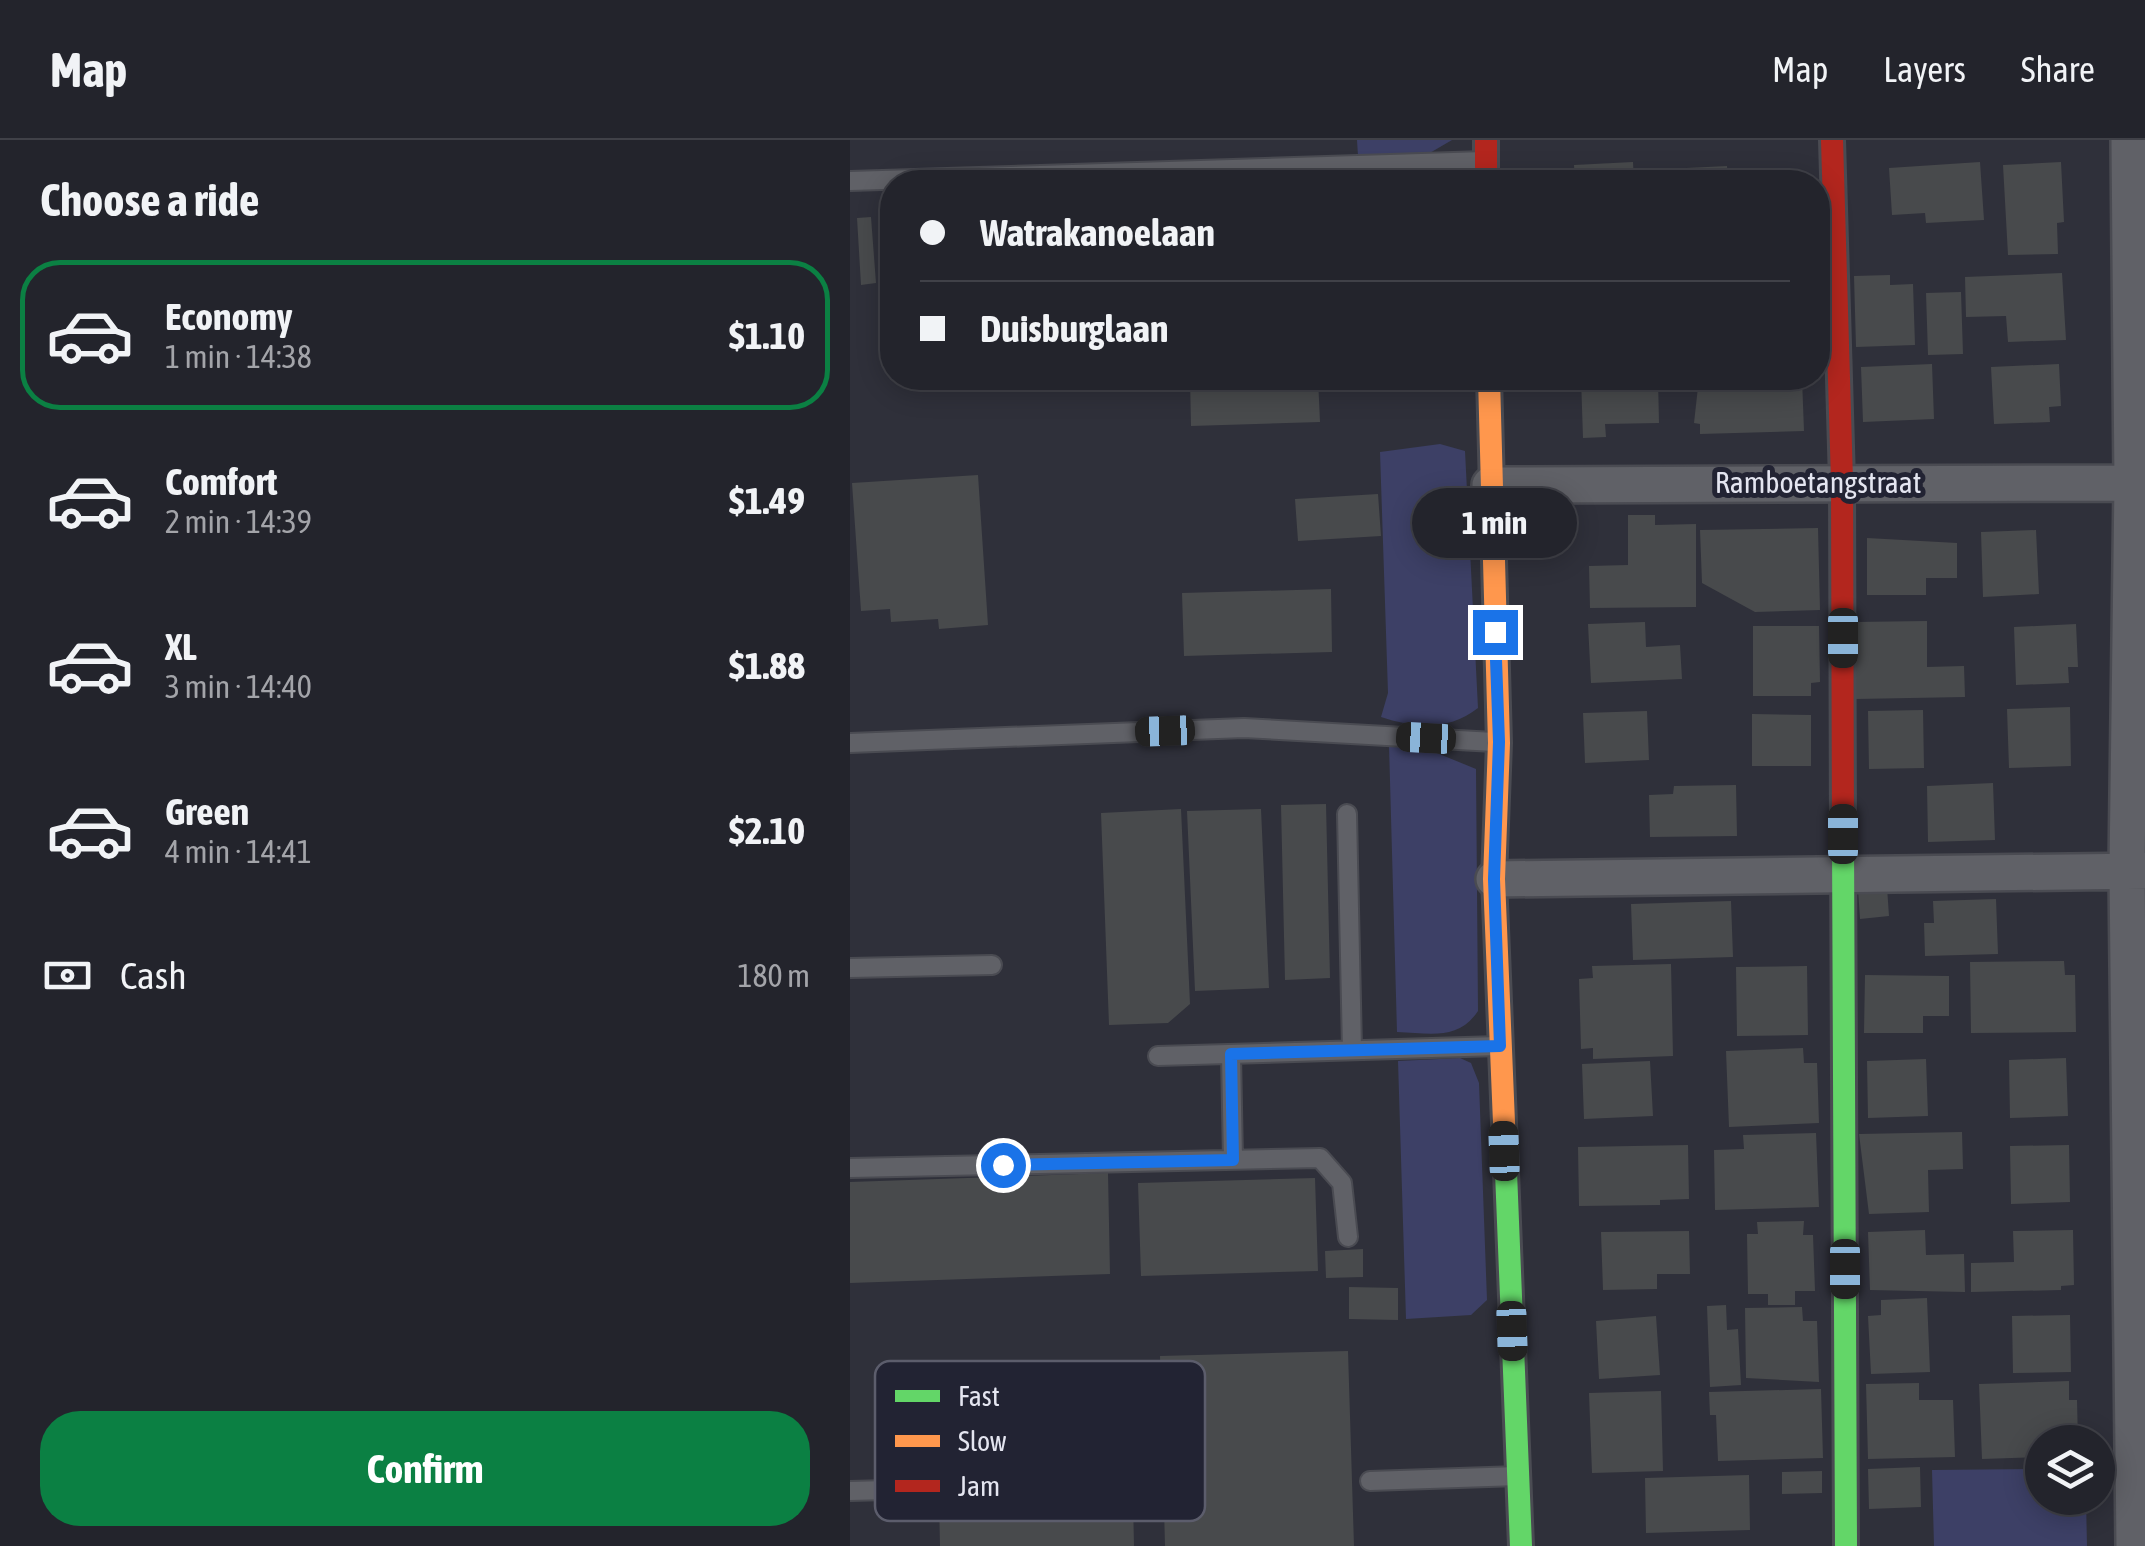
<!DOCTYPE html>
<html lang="en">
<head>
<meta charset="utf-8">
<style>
	body { margin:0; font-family:"Asap Condensed",sans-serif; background:#2f3038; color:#f1f3f6; height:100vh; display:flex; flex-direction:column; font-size:38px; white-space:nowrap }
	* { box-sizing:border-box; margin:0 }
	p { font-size:32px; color:#a3a4a9 }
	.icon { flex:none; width:55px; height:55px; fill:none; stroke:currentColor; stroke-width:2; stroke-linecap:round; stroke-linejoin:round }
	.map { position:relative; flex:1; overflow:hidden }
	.panel { display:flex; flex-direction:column; background:#23242c; width:850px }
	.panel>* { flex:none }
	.top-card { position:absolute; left:30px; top:30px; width:950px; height:220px; border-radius:40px; box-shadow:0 5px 25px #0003,0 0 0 2px #404148; display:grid; align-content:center; height:220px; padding:0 40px; background:#23242c }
	.fabs { position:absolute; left:1175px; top:1285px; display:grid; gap:20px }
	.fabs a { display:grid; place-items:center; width:90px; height:90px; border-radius:50%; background:#23242c; box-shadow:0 5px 25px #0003,0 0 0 2px #404148; font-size:50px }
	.end { position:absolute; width:45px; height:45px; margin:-22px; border:12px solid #1a73e8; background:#fff; box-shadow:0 0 0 5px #fff }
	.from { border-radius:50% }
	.bubble { position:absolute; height:70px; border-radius:35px; background:#23242c; box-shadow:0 5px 25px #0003,0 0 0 2px #404148; font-size:32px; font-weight:700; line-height:70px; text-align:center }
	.car { position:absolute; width:30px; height:60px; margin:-30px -15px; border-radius:12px; box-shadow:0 0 8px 2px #0007; background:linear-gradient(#222 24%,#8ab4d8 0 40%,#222 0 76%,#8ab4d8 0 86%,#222 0) }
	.top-card b { display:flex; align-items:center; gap:35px; height:95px; font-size:38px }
	.top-card b+b { border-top:2px solid #404148 }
	.top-card i { width:25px; height:25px; background:#f1f3f6 }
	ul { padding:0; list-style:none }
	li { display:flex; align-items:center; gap:30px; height:150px; margin:0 20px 15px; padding:0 20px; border:5px solid transparent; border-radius:40px }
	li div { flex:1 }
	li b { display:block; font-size:38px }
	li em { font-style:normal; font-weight:700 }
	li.active { border-color:#0b8043 }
	li>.icon { width:90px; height:90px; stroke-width:1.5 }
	h2 { padding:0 40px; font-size:45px; line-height:120px }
	.pay { display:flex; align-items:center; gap:25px; height:110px; padding:0 40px; font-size:38px }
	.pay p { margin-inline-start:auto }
	.button { display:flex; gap:20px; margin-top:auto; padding:20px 40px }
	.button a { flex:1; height:115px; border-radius:40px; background:#0b8043; color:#fff; font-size:40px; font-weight:700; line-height:115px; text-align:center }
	header { display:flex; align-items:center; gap:60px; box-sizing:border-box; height:140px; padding:0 50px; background:#23242c; border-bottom:2px solid #404148 }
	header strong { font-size:48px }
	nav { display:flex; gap:55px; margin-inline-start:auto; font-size:35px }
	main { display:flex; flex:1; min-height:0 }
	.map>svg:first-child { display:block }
</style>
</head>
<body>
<header>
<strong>Map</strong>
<nav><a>Map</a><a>Layers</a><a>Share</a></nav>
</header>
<main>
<section class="panel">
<h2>Choose a ride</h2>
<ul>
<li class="active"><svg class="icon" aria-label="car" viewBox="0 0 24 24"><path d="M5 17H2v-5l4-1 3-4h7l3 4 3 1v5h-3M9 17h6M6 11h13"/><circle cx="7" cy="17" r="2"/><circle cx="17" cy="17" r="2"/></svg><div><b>Economy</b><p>1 min · 14:38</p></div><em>$1.10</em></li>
<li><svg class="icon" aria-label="car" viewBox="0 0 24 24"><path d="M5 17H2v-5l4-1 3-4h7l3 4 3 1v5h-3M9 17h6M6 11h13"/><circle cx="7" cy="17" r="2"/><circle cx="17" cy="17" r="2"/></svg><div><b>Comfort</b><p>2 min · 14:39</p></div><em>$1.49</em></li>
<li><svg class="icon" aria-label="car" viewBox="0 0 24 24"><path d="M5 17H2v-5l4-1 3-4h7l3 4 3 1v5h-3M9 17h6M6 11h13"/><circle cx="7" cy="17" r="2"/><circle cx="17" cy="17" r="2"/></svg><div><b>XL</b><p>3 min · 14:40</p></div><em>$1.88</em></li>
<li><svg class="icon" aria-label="car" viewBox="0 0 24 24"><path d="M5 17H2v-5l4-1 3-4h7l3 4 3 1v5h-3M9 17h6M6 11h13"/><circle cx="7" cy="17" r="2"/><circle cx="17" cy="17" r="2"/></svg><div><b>Green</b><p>4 min · 14:41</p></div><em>$2.10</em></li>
</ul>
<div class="pay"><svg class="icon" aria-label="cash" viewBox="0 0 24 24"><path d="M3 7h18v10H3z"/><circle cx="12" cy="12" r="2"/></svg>Cash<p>180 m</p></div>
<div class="button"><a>Confirm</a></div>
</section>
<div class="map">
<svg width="1295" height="1406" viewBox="0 0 1295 1406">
	<rect width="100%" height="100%" fill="#2f303a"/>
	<path fill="#3d4066" d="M507,0h95l-24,14 -70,2z
		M590,304l25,7 13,257c-29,23 -64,20 -97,9l7,-24 -8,-241z
		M539,605l43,6 44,18 2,242c-20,30 -48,22 -81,21z
		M610,918l11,5 8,20 8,217 -16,15 -65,4 -8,-258z
		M1192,1329v29h44l1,48h-153l-2,-76z"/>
	<path fill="#484a4c" d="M783,22l1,20h-59l-1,-17z
		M1130,22l4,58 -58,3 -1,-10 -33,2 -3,-47z
		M1211,22l3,60 -7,1 1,31 -50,1 -5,-90z
		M877,26l1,16h-61l-1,-13z
		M951,33v9h-49v-6z
		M21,77l5,66 -15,2 -4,-67z
		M1212,133l4,67 -58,2 -2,-26 -40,1 -1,-40z
		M1040,135v10l23,-1 2,61 -59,2 -2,-71z
		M1111,152l2,62 -35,1 -2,-62z
		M1082,224l2,55 -71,3 -2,-55z
		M1209,224l2,42 -12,1 1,15 -56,2 -3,-57z
		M340,238h128l2,44 -129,4z
		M731,238h77l1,45 -54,1 1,13 -23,1z
		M849,238h103l2,53 -104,3v-10l-6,-1z
		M128,335l10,150 -49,4 -1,-10 -47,3 -1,-13 -29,2 -9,-128z
		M528,354l3,42 -83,5 -3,-42z
		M778,375h27v10l41,-1v83l-106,1 -1,-42 39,-1z
		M968,388l2,82 -65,2 -53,-29 -2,-53z
		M1186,390l3,64 -56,3 -2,-65z
		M1017,398l90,5v35h-31v17h-59z
		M481,449l1,63 -148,4 -2,-63z
		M1077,481v46l37,-1 1,31 -109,2 -1,-77z
		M795,482l1,25 34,-2 2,34 -91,4 -3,-59z
		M1226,484l2,43h-10l1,16 -53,2 -2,-58z
		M903,486h66l1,56 -9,1v13h-58z
		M1220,567l1,59 -62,2 -2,-59z
		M1073,570l1,58 -55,1 -1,-58z
		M797,571l2,49 -64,3 -2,-50z
		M902,574l59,1v51h-59z
		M1143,643l2,57 -67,2 -1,-56z
		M886,645l1,51 -87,1 -1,-42 24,-1 1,-8z
		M476,664l4,174 -45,2 -4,-175z
		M331,669l9,195 -22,19 -59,2 -8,-212z
		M411,669l8,179 -74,3 -8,-180z
		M1037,747l2,29 -29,3 -2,-30z
		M1146,759l2,55 -73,2 -1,-33h10l-1,-22z
		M881,761l2,56 -100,3 -2,-56z
		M1214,821l1,14h10l1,57 -105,1 -1,-71z
		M821,824l2,92 -80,3v-11l-12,1 -2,-70 14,-1 -1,-12z
		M957,826l1,69 -71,1 -1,-69z
		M1015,835l84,1v40h-26v17h-59z
		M953,908l1,15h13l2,60 -90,4 -3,-76z
		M1216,918l2,58 -58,2 -1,-58z
		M1076,919l2,57 -60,2 -1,-57z
		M800,921l3,55 -69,3 -2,-55z
		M1112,992l1,37 -35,1 1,42 -60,2 -10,-80z
		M966,993l3,74 -104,3 -1,-60 30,-1 -1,-14z
		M838,1005l1,54 -29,1v5l-81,1 -1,-59z
		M1219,1005l1,57 -59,2 -1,-58z
		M258,1033l2,101 -260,9v-101z
		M465,1038l3,93 -177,5 -3,-93z
		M954,1081l-1,14h10l2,56h-20v14h-27v-11h-20l-1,-60h11l-1,-12z
		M1075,1090l1,25 38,-1 1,38 -95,-2 -2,-58z
		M1223,1090l1,55 -13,1v4l-90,2v-29l43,-1 -1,-31z
		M839,1091l1,43h-33v15l-54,1 -2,-58z
		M513,1109v28l-37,1 -1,-27z
		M499,1147l49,1v32l-49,-1z
		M1077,1158l3,74 -59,2 -3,-58 13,-1v-15z
		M876,1165l1,25 11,-1 3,56 -31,2 -3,-81z
		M952,1167l1,14h14l2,61 -73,-4 -1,-70z
		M1220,1175l1,57 -58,1 -1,-57z
		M806,1176l4,59 -61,4 -3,-58z
		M498,1211l6,195h-189l-5,-190z
		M280,1221l4,185h-194l-4,-181z
		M1219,1241v19h8l1,42h-36v15l-60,2 -3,-75z
		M1069,1243v17h34l2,57 -87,2 -2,-75z
		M971,1249l2,69 -105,3 -2,-46h-6l-1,-23z
		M811,1251l2,80 -71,2 -3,-80z
		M1070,1327l1,40 -52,2 -1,-40z
		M972,1331v22l-40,1v-22z
		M899,1335l1,55 -104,3 -1,-55z"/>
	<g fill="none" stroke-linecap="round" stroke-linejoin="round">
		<g stroke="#4a4b52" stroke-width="22">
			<path id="lane" d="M0,41l635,-20
				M0,603l394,-15 250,14
				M497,674l5,236
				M0,828l142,-3
				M381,914l2,106
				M308,916l341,-10
				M0,1028l470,-10 22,25 6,54
				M520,1341l148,-5
				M0,1351l74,-2"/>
		</g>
		<g stroke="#4a4b52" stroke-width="40">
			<path id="street" d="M1279,0l3,343 -5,387 7,676
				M640,345l655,-2
				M644,739l651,-8"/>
		</g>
		<g stroke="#4a4b52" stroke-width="28">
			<path id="fast" d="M993,701l3,705
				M655,1007l16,399"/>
		</g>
		<g stroke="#4a4b52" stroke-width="28">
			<path id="slow" d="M639,238l10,365 -5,136 11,268"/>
		</g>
		<g stroke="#4a4b52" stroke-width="28">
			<path id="jam" d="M636,0v42
				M982,0l10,341 1,360"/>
		</g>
		<use href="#lane" stroke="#606167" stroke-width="18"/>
		<use href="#street" stroke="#606167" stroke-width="35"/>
		<use href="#fast" stroke="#63d668" stroke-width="22"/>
		<use href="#slow" stroke="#ff974d" stroke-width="22"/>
		<use href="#jam" stroke="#b3261e" stroke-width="22"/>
	</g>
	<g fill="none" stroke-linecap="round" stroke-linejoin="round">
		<path stroke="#1a73e8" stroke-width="12" d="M153,1025l230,-5 -2,-106 269,-8 -6,-167 5,-137 -4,-110"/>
	</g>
	<g text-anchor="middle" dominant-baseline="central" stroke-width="10" stroke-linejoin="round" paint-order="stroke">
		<g font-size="30" fill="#e4e5f0" stroke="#222333">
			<text x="968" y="342">Ramboetangstraat</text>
		</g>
	</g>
	<rect x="25" y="1221" width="330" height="160" rx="15" fill="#222333" stroke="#5c5d6c" stroke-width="2.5"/>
	<rect x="45" y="1250" width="45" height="12" fill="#63d668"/>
	<rect x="45" y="1295" width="45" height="12" fill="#ff974d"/>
	<rect x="45" y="1340" width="45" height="12" fill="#b3261e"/>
	<g font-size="28" fill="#e4e5f0">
		<text x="108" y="1266">Fast</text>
		<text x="108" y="1311">Slow</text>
		<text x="108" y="1356">Jam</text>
	</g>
</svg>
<div class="fabs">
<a><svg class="icon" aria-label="layers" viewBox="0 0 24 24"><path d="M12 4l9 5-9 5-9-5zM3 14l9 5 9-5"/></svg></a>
</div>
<i class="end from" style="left:153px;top:1025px"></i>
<i class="end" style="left:645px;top:492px"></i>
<div class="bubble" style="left:562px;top:348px;width:165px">1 min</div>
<i class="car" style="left:993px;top:498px;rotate:180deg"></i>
<i class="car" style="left:315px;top:591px;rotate:268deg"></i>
<i class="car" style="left:576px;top:598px;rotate:273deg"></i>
<i class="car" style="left:993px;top:694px;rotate:0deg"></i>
<i class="car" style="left:654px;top:1011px;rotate:358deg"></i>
<i class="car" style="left:995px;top:1129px;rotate:180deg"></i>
<i class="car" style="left:662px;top:1191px;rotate:178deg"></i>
<div class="top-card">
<b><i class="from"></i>Watrakanoelaan</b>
<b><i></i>Duisburglaan</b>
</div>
</div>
</main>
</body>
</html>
